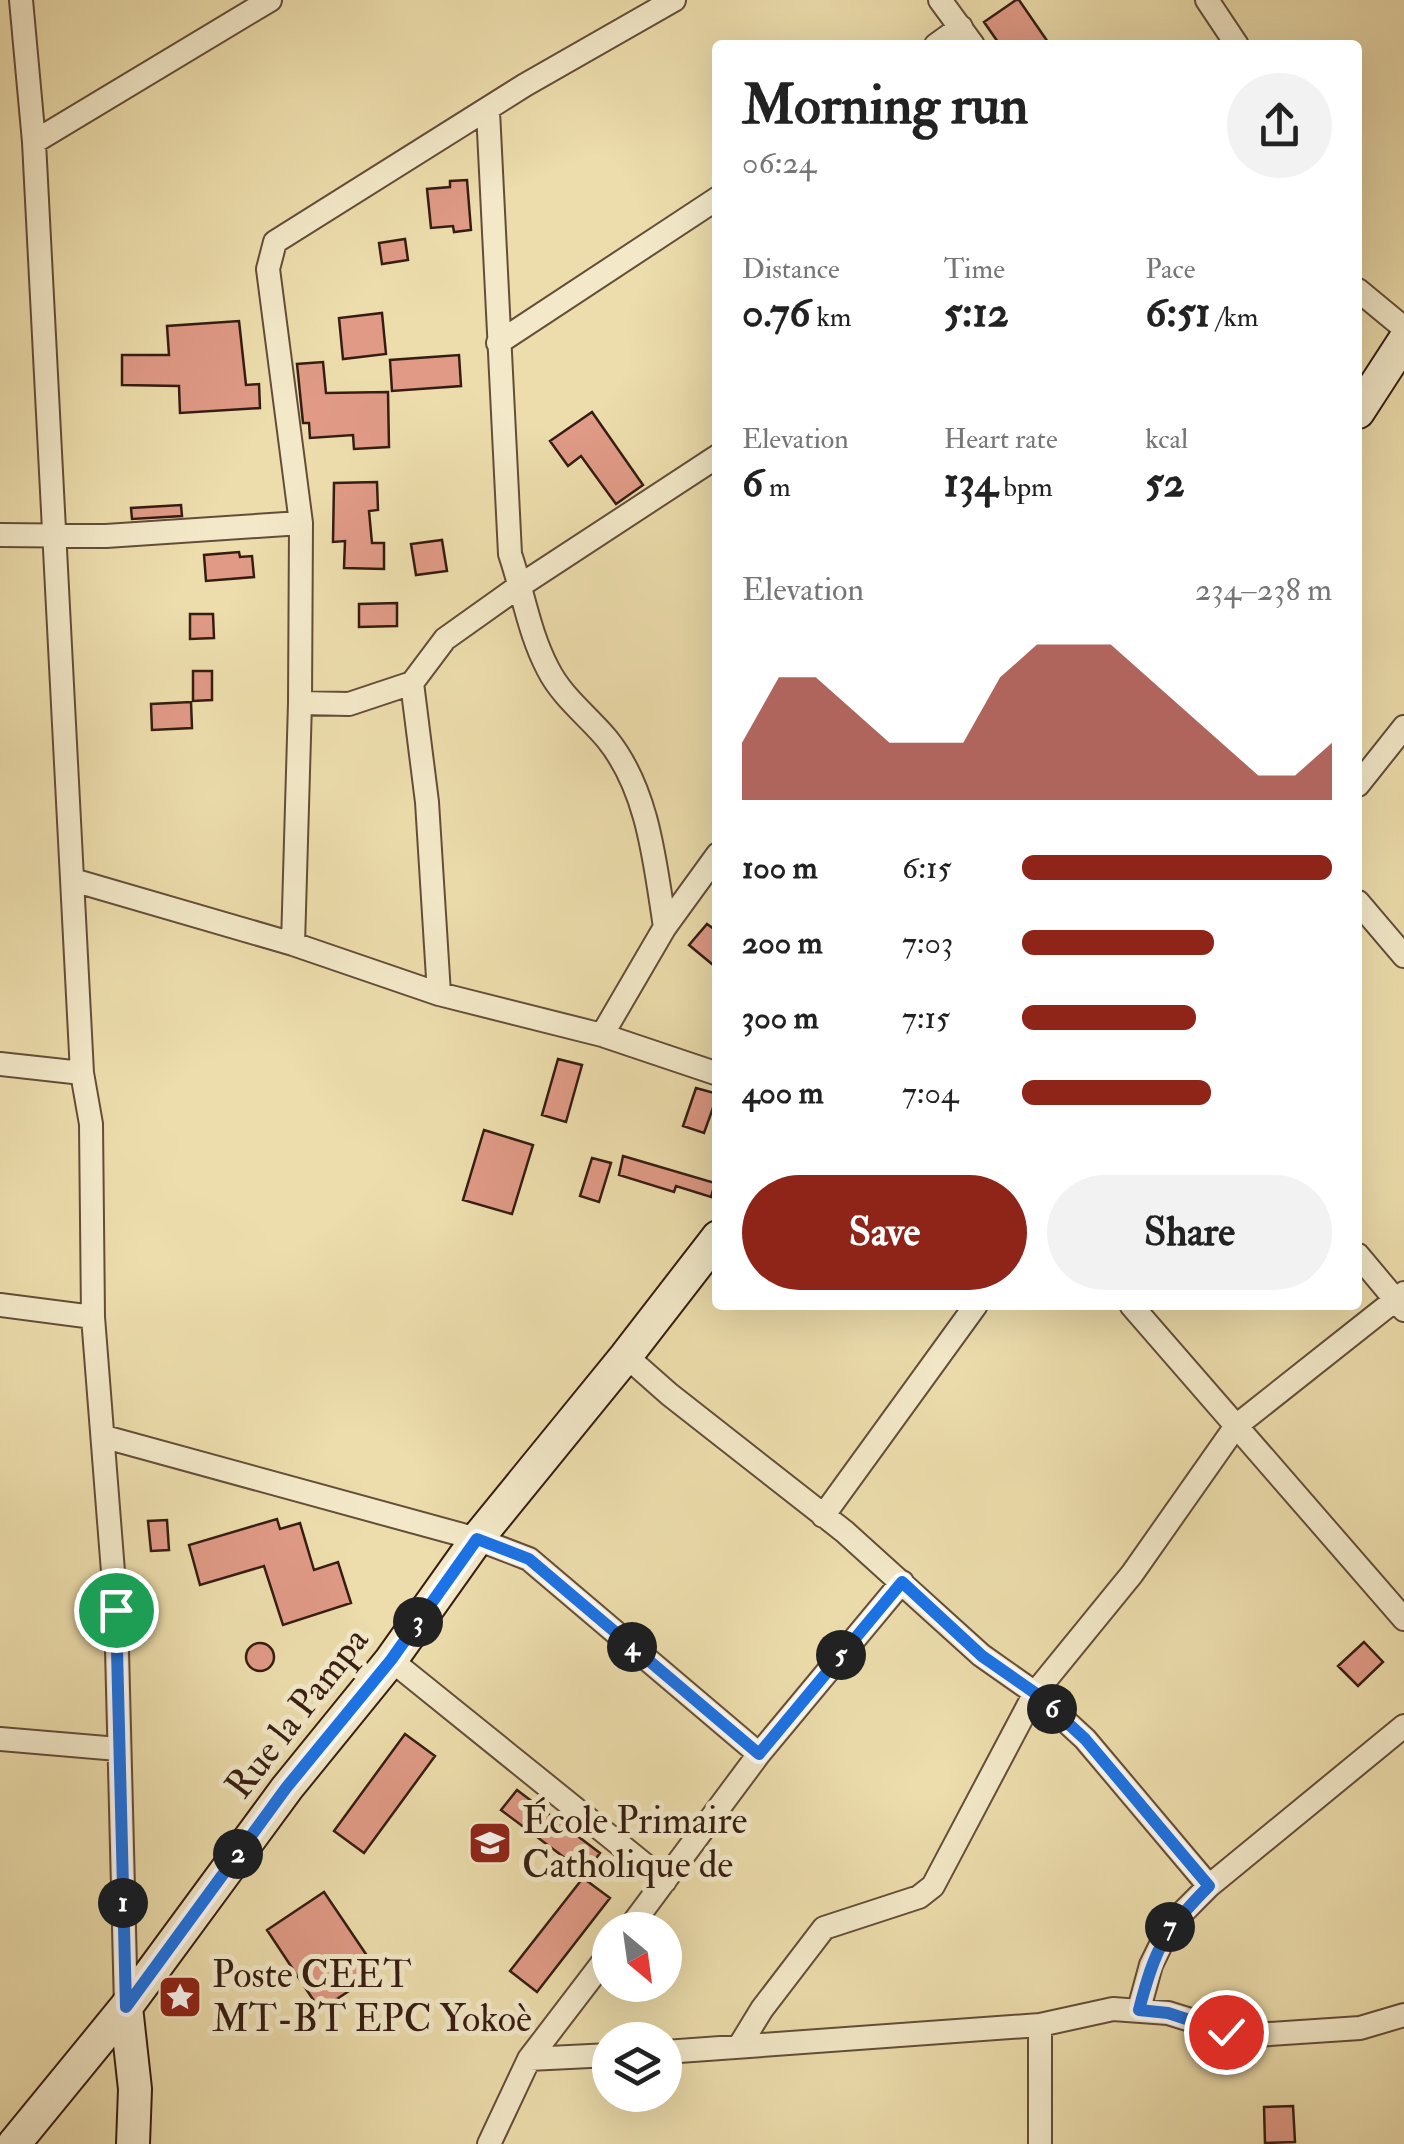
<!DOCTYPE html>
<meta charset="utf-8">
<style>
:root{--surface:#fff;--page:#f2f2f2;--text:#222;--muted:#767676;--accent:#8f2418}
body{margin:0;font-family:"IM FELL Double Pica",serif;background:var(--page);color:var(--text);height:100vh;display:flex;flex-direction:column;font-size:38px;white-space:nowrap}
*{box-sizing:border-box;margin:0}
p{font-size:32px;color:var(--muted)}
.icon{flex:none;width:55px;height:55px;fill:none;stroke:currentColor;stroke-width:2;stroke-linecap:round;stroke-linejoin:round}
.map{position:relative;flex:1;overflow:hidden}
.side{position:absolute;left:712px;top:40px;width:650px;height:1270px;display:flex;flex-direction:column;background:var(--surface);border-radius:10px;box-shadow:0 10px 40px #0002}
.side>*{flex:none}
.needle{width:65px;rotate:151deg}
.tools{position:absolute;left:592px;top:1912px;display:grid;gap:20px}
.tools a{display:grid;place-items:center;width:90px;height:90px;border-radius:50%;background:var(--surface);box-shadow:0 10px 40px #0002;font-size:50px}
.pin{position:absolute;display:grid;place-items:center;width:85px;height:85px;color:#fff;margin:-42px;border:5px solid #fff;border-radius:50%;box-shadow:0 2px 10px #0007}
.km{position:absolute;width:50px;height:50px;margin:-25px;border-radius:50%;background:#222;color:#fff;font-size:28px;line-height:50px;text-align:center}
.round{display:grid;place-items:center;flex:none;width:105px;height:105px;border-radius:52px;background:var(--page)}
.summary{display:flex;align-items:center;justify-content:space-between;height:170px;padding:0 30px}
h1{font-size:55px;font-weight:800;line-height:75px}
.stats{display:grid;grid-template-columns:repeat(3,1fr);gap:15px;height:170px;padding:10px 30px}
.stats div{display:grid;align-content:center}
.stats b{font-size:42px;font-weight:800}
.stats small{font-size:28px;font-weight:400}
.stats p{font-size:28px}
.chart{height:280px;padding:20px 30px}
.chart p{display:flex;justify-content:space-between}
.chart svg{width:100%;height:180px;margin-top:10px;fill:var(--accent);opacity:.7}
.cta{display:flex;gap:20px;margin-top:auto;padding:20px 30px}
.cta a{flex:1;height:115px;border-radius:60px;background:var(--accent);color:#fff;font-size:40px;font-weight:800;line-height:115px;text-align:center}
.cta a+a{background:var(--page);color:var(--text)}
ul{padding:0 30px;list-style:none;font-size:32px}
li{display:grid;grid-template-columns:160px 120px 1fr;align-items:center;height:75px}
li i{height:25px;border-radius:12px;background:var(--accent)}
.map>svg:first-child{display:block}
.building{fill:#e09a86;stroke:#361d13;stroke-width:2.5}
.lines{fill:none;stroke-linecap:round;stroke-linejoin:round}
.street-casing{stroke:#644d39;stroke-width:26}
.secondary-casing{stroke:#361d13;stroke-width:36}
.street{stroke:#f3e9c9;stroke-width:22}
.secondary{stroke:#f3e9c9;stroke-width:32}
.route-casing{stroke:#fff;stroke-width:20}
.route{stroke:#1a73e8;stroke-width:12}
.labels{text-anchor:middle;dominant-baseline:central;stroke-width:10;stroke-linejoin:round;paint-order:stroke}
.street-label{font-size:38px;fill:#361d13;stroke:#f3e9c9}
.poi-label{font-size:38px;fill:#361d13;stroke:#f3e9c9;text-anchor:start}
</style>
<div class="map">
<svg width="1404" height="2144" viewBox="0 0 1404 2144">
<rect width="100%" height="100%" fill="#edddac"/>
<filter id="stains"><feTurbulence type="fractalNoise" baseFrequency=".002" numOctaves="4"/><feColorMatrix values="0 0 0 0 .2 0 0 0 0 .09 0 0 0 0 .02 0 0 0 .5 -.17"/></filter>
<radialGradient id="worn" r=".72"><stop offset=".6" stop-color="#630" stop-opacity="0"/><stop offset="1" stop-color="#630" stop-opacity=".3"/></radialGradient>
<!-- building -->
<path class="building" d="M1016,0H1019L1050,45H1000L984,22Z
M467,180L471,230L454,232L453,226L431,228L427,189L450,187V181Z
M405,239L408,260L382,264L379,243Z
M382,313L386,354L343,359L339,318Z
M239,321L246,385L259,384L260,408L180,413L179,386L122,385V355H169L167,326Z
M459,355L461,386L392,391L390,360Z
M323,362L326,393L388,392L389,447L354,449L353,435L310,438L309,423H303L297,364Z
M592,412L643,485L616,504L581,456L568,466L550,441Z
M377,482L378,510L369,511L372,543H384V569L344,568L345,541L333,542L334,483Z
M181,505L182,516L132,519L131,508Z
M442,540L447,571L416,575L411,544Z
M239,552L240,557L252,556L254,577L206,581L204,555Z
M397,603V626L359,627V604Z
M190,614H213L214,638L190,639Z
M193,671H212V700L193,701Z
M191,702L192,728L152,730L151,704Z
M707,924L718,932V969L689,945Z
M558,1059L582,1065L566,1122L542,1115Z
M696,1088L718,1094L704,1133L683,1126Z
M484,1130L533,1145L512,1214L463,1200Z
M623,1156L715,1183L711,1197L676,1186L674,1192L619,1175Z
M592,1158L611,1163L599,1202L580,1196Z
M277,1519L280,1529L300,1523L314,1570L338,1562L351,1603L283,1625L264,1566L200,1585L189,1545Z
M167,1520L169,1550L151,1551L148,1521Z
M1364,1642L1383,1662L1358,1686L1338,1666Z
M246 1657a14 14 0 1 1 28 0a14 14 0 1 1-28 0Z
M405,1734L435,1756L364,1853L334,1831Z
M517,1790L600,1853L585,1873L501,1810Z
M583,1878L610,1898L537,1992L510,1971Z
M324,1892L378,1972L320,2010L267,1930Z
M1293,2106L1295,2142L1265,2143L1264,2107Z"/>
<g class="lines">
<defs>
<path id="street" d="M21,0L34,142L82,1073L91,1124L93,1317L116,1610L126,2007
M940,0L973,45
M1207,0L1237,45
M936,45L961,27
M488,111L510,554C523,592 529,633 548,669C562,697 588,716 607,739C649,791 655,864 665,927
M34,142L270,0
M1358,290L1404,328
M498,343L718,198
M301,523L300,703L349,704L412,683L445,639L521,585L718,456
M0,535L106,536L301,523L268,269L275,242L525,85L674,0
M412,683L427,802L439,994
M1358,785L1404,727
M73,880L293,944L439,994L602,1035L718,1074
M1358,902L1404,956
M293,944L300,703
M602,1035L665,927L718,854
M0,1064L82,1073
M1358,1255L1404,1310
M0,1305L93,1317
M1131,1305L1404,1619
M626,1356L669,1394L845,1532L981,1655L1035,1693L1085,1739L1209,1886
M105,1437L477,1539L529,1559L759,1754
M823,1516L976,1305
M391,1660L665,1881
M0,1739L118,1749
M628,1930L759,1754L902,1582
M1139,2009L1151,1965L1171,1924L1209,1886L1404,1726
M740,2045L762,2009L824,1928L919,1897L933,1886L1035,1693L1132,1574L1236,1426L1404,1293
M665,2052L1040,2025L1113,2009L1168,2013L1226,2031L1255,2035L1360,2028L1404,2015
M529,2059L610,2055
M489,2144L529,2059L610,1953
M1040,2144V2025"/>
<path id="secondary" d="M1358,412L1404,341
M126,2007L135,2089L133,2144
M14,2144L126,2007L287,1788L391,1660L477,1539L626,1356L718,1237"/>
</defs>
<!-- street casing -->
<use href="#street" class="street-casing"/>
<!-- secondary casing -->
<use href="#secondary" class="secondary-casing"/>
<!-- street -->
<use href="#street" class="street"/>
<!-- secondary -->
<use href="#secondary" class="secondary"/>
</g>
<g class="lines">
<defs>
<path id="route" d="M116,1610L126,2007L286,1788L391,1660L477,1539L529,1559L759,1754L902,1582L982,1656L1035,1693L1085,1739L1209,1886C1164,1931 1155,1948 1139,2010L1168,2013L1226,2032"/>
</defs>
<!-- route casing -->
<use href="#route" class="route-casing"/>
<!-- route -->
<use href="#route" class="route"/>
</g>
<!-- icons -->
<defs>
<symbol id="university-square" viewBox="-11 -11 22 22"><rect x="-9" y="-9" width="18" height="18" rx="4" fill="#8f2418" stroke="#f3e9c9"/><path d="M0-5L7-2L0 1L-7-2ZM-4 1L0 2.5L4 1V4Q0 6-4 4Z" fill="#fff"/></symbol>
<symbol id="sight-square" viewBox="-11 -11 22 22"><rect x="-9" y="-9" width="18" height="18" rx="4" fill="#8f2418" stroke="#f3e9c9"/><path d="M0-6L1.8-2.2L6-1.7L2.9 1.2L3.7 5.4L0 3.3L-3.7 5.4L-2.9 1.2L-6-1.7L-1.8-2.2Z" fill="#fff"/></symbol>
</defs>
<g fill-rule="evenodd">
<use href="#university-square" x="465" y="1818" width="50" height="50"/>
<use href="#sight-square" x="155" y="1972" width="50" height="50"/>
</g>
<g class="labels">
<!-- street labels -->
<g class="street-label">
<text transform="translate(297 1713) rotate(-52)">Rue la Pampa</text>
</g>
<!-- poi labels -->
<g class="poi-label">
<text x="522" y="1821">École Primaire<tspan x="522" dy="44">Catholique de</tspan></text>
<text x="212" y="1975">Poste CEET<tspan x="212" dy="44">MT-BT EPC Yokoè</tspan></text>
</g>
</g>
<rect width="100%" height="100%" filter="url(#stains)"/>
<rect width="100%" height="100%" fill="url(#worn)"/>
</svg>
<div class="tools">
<a><svg class="needle" viewBox="-14 -14 28 28"><path d="M0-13l5 13h-10z" fill="#e53935"/><path d="M0 13l5-13h-10z" fill="#767676"/></svg></a>
<a><svg class="icon" aria-label="layers" viewBox="0 0 24 24"><path d="M12 4l9 5-9 5-9-5zM3 14l9 5 9-5"/></svg></a>
</div>
<div class="pin" style="left:116px;top:1610px;background:#1e9e55"><svg class="icon" aria-label="arrive" viewBox="0 0 24 24"><path d="M6 21V4h12l-3 4 3 4H6"/></svg></div>
<div class="pin" style="left:1226px;top:2032px;background:#d93025"><svg class="icon" aria-label="check" viewBox="0 0 24 24"><path d="M5 12l5 5 9-10"/></svg></div>
<b class="km" style="left:123px;top:1903px">1</b>
<b class="km" style="left:238px;top:1854px">2</b>
<b class="km" style="left:418px;top:1622px">3</b>
<b class="km" style="left:632px;top:1647px">4</b>
<b class="km" style="left:841px;top:1655px">5</b>
<b class="km" style="left:1052px;top:1709px">6</b>
<b class="km" style="left:1170px;top:1927px">7</b>
<section class="side">
<div class="summary"><div><h1>Morning run</h1><p>06:24</p></div><a class="round"><svg class="icon" aria-label="share" viewBox="0 0 24 24"><path d="M12 15V3M7 8l5-5 5 5M5 13v7h14v-7"/></svg></a></div>
<div class="stats">
<div><p>Distance</p><b>0.76<small> km</small></b></div>
<div><p>Time</p><b>5:12</b></div>
<div><p>Pace</p><b>6:51<small> /km</small></b></div>
</div>
<div class="stats">
<div><p>Elevation</p><b>6<small> m</small></b></div>
<div><p>Heart rate</p><b>134<small> bpm</small></b></div>
<div><p>kcal</p><b>52</b></div>
</div>
<div class="chart"><p><span>Elevation</span>234–238 m</p>
<svg viewBox="0 0 160 44" preserveAspectRatio="none"><path d="M0 44V30L10 14L20 14L30 22L40 30L50 30L60 30L70 14L80 6L90 6L100 6L110 14L120 22L130 30L140 38L150 38L160 30V44z"/></svg>
</div>
<ul>
<li><b>100 m</b>6:15<i style="width:100%"></i></li>
<li><b>200 m</b>7:03<i style="width:62%"></i></li>
<li><b>300 m</b>7:15<i style="width:56%"></i></li>
<li><b>400 m</b>7:04<i style="width:61%"></i></li>
</ul>
<div class="cta"><a>Save</a><a>Share</a></div>
</section>
</div>
